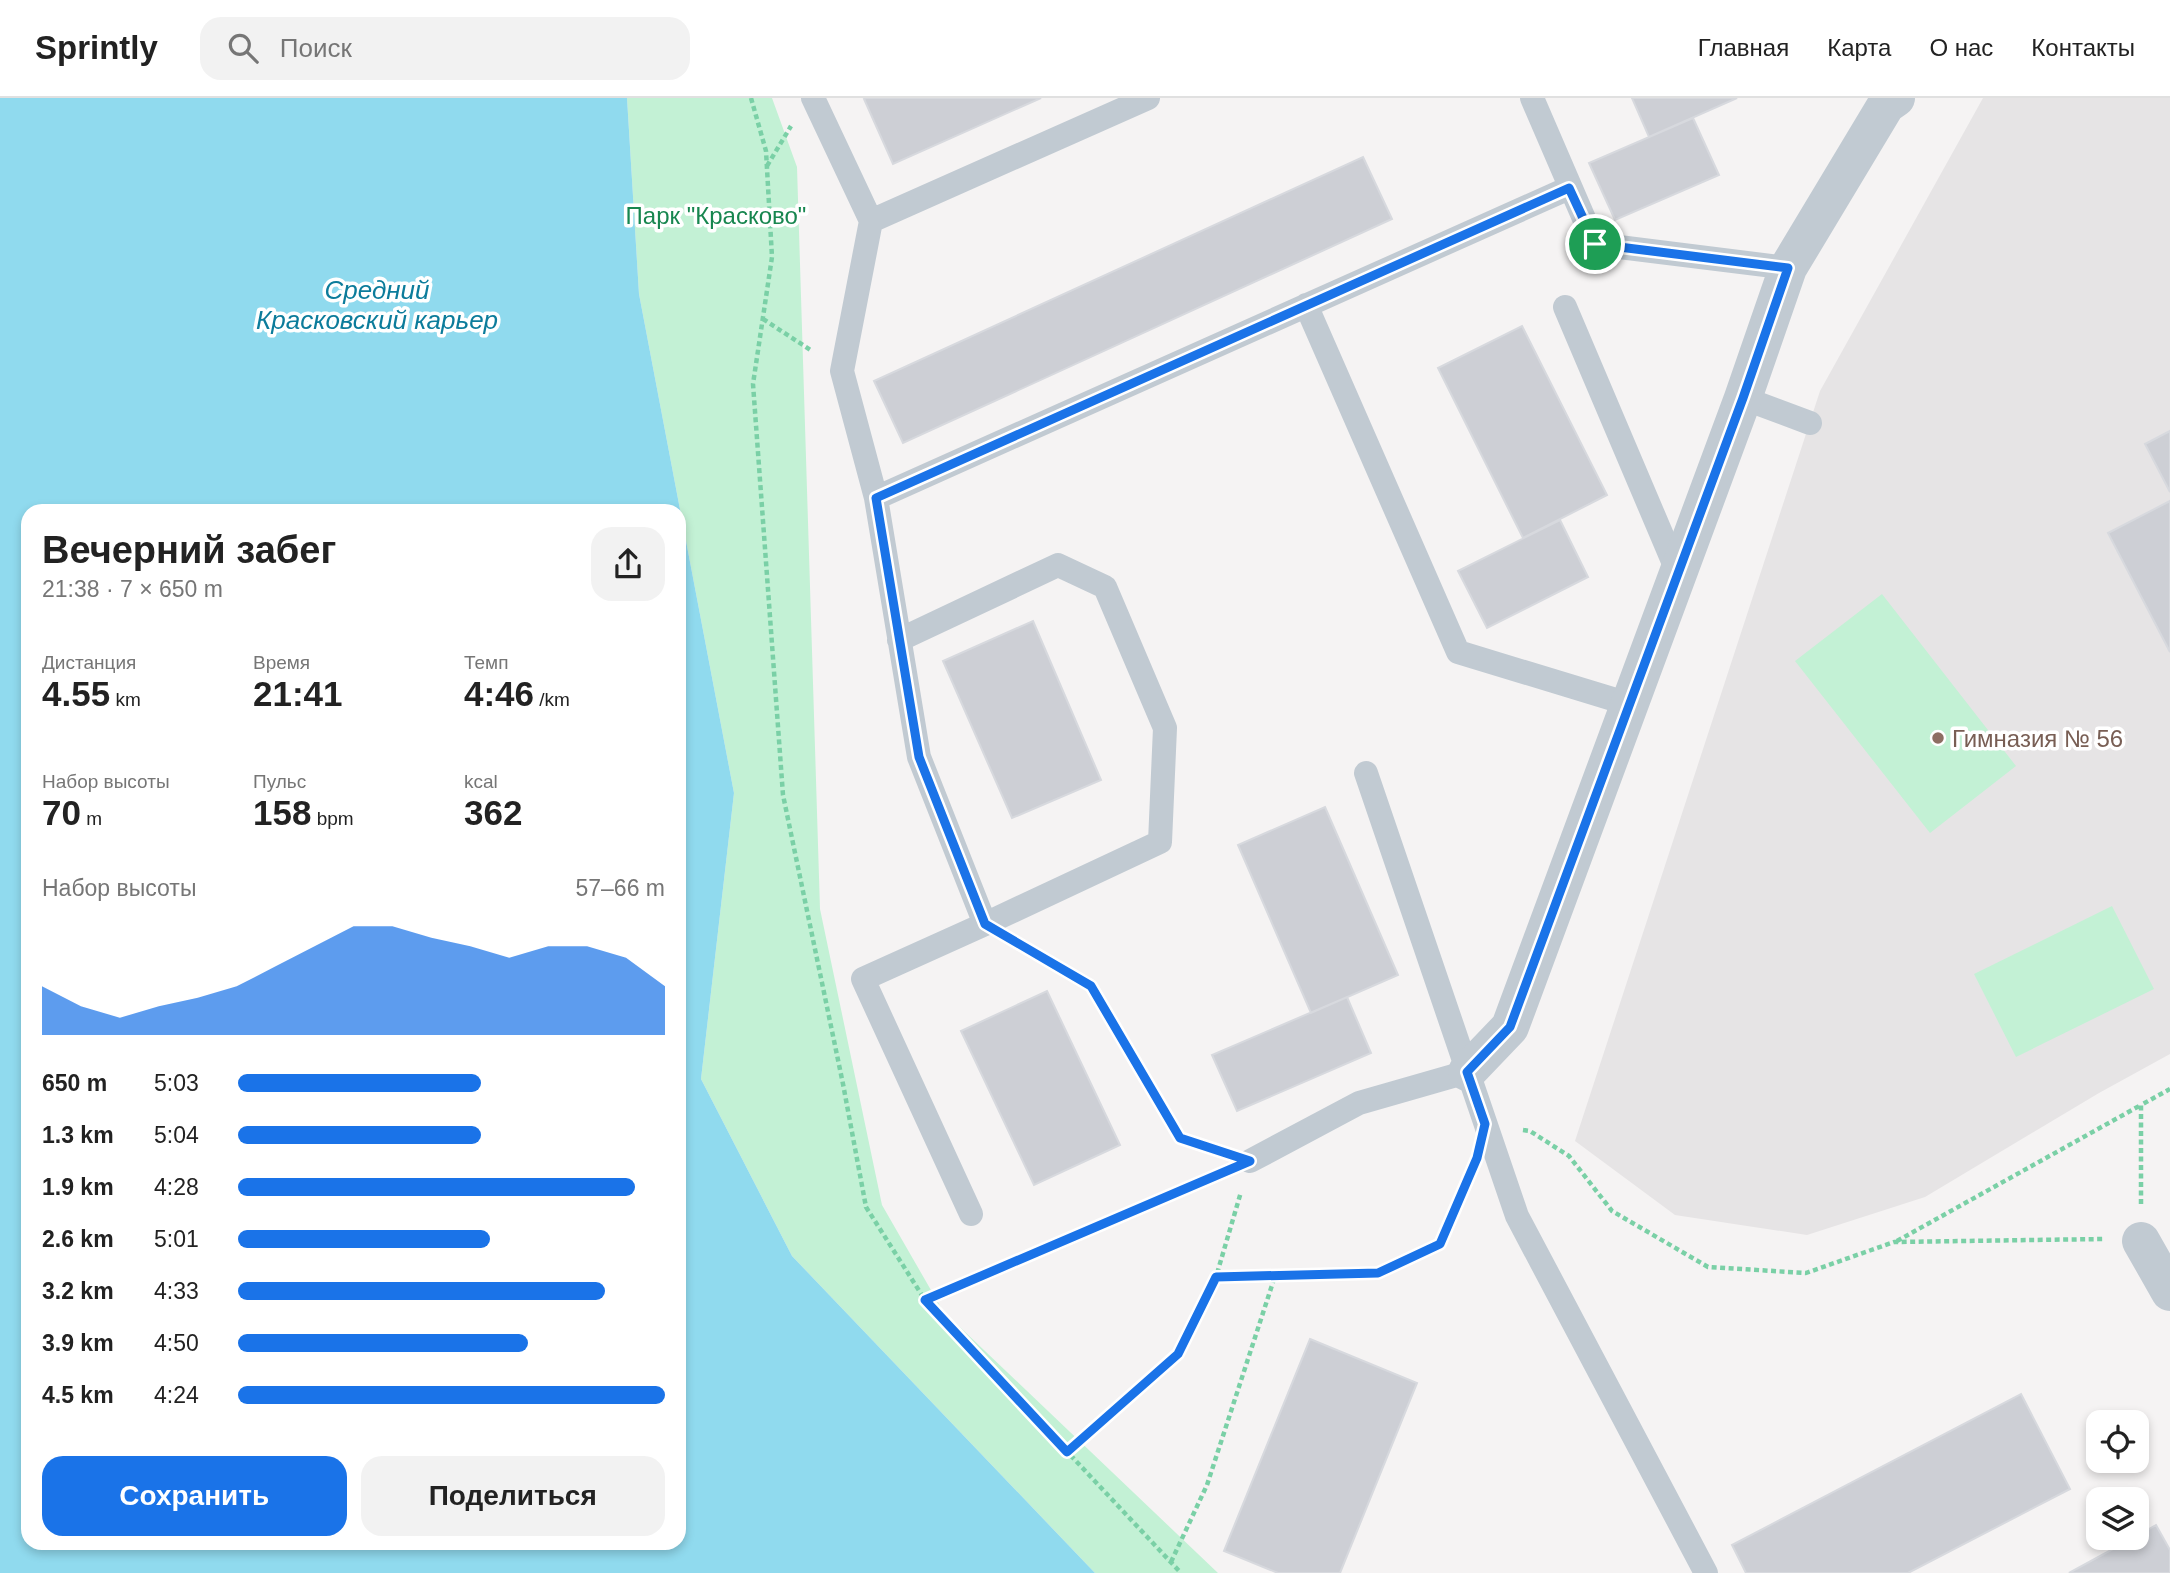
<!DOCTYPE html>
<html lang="ru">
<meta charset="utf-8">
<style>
:root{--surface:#fff;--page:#f2f2f2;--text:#222;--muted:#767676;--line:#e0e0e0;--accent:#1a73e8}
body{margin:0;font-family:Arial,sans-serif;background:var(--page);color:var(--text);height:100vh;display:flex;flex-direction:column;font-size:26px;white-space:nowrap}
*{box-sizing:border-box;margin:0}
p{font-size:23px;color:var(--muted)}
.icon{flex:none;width:38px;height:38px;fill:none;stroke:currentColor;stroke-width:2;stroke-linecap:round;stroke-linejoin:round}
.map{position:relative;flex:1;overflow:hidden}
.sheet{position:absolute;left:21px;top:406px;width:665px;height:1046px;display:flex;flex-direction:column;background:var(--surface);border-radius:21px;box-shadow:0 4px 10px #0003}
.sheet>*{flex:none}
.tools{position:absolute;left:2086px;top:1312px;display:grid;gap:14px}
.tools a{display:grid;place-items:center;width:63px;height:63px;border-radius:14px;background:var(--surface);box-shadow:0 4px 10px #0003;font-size:35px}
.pin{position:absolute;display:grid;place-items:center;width:60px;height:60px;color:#fff;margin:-30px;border:4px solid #fff;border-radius:50%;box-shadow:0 2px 7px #0007}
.round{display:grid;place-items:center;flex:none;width:74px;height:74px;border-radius:21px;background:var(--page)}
.overview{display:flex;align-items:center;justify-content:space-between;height:119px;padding:0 21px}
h1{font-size:38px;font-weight:800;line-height:52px}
.stats{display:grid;grid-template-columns:repeat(3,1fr);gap:10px;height:119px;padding:7px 21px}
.stats div{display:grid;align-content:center}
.stats b{font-size:35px;font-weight:800}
.stats small{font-size:19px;font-weight:400}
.stats p{font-size:19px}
.chart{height:196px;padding:14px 21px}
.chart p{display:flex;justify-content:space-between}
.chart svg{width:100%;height:126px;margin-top:7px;fill:var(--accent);opacity:.7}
.primary-button{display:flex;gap:14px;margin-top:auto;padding:14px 21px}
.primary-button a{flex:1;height:80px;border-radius:21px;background:var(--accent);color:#fff;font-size:28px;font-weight:800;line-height:80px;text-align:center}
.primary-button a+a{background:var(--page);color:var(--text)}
ul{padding:0 21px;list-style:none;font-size:23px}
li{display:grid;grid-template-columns:112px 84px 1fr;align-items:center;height:52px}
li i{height:18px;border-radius:9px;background:var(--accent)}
header{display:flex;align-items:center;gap:42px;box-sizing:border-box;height:98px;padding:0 35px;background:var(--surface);border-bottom:2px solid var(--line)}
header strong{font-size:33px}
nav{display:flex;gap:38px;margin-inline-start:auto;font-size:24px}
.search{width:490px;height:63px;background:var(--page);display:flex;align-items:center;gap:18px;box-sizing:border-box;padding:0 24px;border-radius:21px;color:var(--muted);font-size:26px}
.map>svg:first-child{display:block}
.education{fill:#e6e4e5}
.green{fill:#c3f1d5}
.water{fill:#90daee;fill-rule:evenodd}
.building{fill:#cdcfd5;stroke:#d7d9de;stroke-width:2}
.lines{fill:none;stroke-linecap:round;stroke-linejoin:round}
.path{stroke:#7ad0a6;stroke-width:4.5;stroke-dasharray:5 3.5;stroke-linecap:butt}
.lane{stroke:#c1cad2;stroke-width:24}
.street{stroke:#c1cad2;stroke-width:38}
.route-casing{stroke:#fff;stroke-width:14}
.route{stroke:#1a73e8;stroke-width:9}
.education-dot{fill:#8d6e63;stroke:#fff;stroke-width:2.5}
.labels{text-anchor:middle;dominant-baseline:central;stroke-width:7;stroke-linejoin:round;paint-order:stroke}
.park-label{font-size:24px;fill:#17864f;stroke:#fff}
.education-label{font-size:24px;fill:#785e54;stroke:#fff;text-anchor:start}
.water-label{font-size:26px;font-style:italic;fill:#0c7c9b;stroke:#fff}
</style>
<header>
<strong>Sprintly</strong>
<div class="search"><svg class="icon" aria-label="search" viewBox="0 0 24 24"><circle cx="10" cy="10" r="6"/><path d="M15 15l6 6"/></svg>Поиск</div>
<nav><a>Главная</a><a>Карта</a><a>О нас</a><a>Контакты</a></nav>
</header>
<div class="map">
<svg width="2170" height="1475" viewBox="0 0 2170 1475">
<rect width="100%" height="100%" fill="#f5f3f3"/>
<!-- education -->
<path class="education" d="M1983,0H2170V956L2099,995L1925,1099L1807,1137L1675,1117L1575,1043L1820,293Z"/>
<!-- green -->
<path class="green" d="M627,0H772L797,69L820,811L882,1107L943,1213L1218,1475H1095L792,1158L701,981L734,695L639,196Z
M1882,496L2016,668L1930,735L1795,563Z
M2112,808L2154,891L2016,959L1974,876Z"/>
<!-- water -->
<path class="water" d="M0,0H627L639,196L734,695L701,981L792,1158L1095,1475H0ZM28,413H679V1446H28Z"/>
<!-- building -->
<path class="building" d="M866,0H1041L893,66L864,1Z
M1632,0H1737L1649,39Z
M1693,20L1719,77L1615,122L1589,65Z
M1363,59L1392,121L903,345L874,283Z
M1522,228L1607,397L1523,440L1438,270Z
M2170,333V394L2145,346Z
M2170,403V554L2108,435Z
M1560,422L1588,479L1487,530L1458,473Z
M1033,523L1101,682L1012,720L943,563Z
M1325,709L1398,877L1311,915L1238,747Z
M1047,893L1120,1047L1034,1087L961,933Z
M1347,899L1371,955L1237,1013L1212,957Z
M1310,1241L1417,1285L1340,1475H1278L1224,1453Z
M2021,1296L2070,1391L1908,1475H1746L1732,1447Z
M2156,1427L2170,1452V1475H2069L2133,1440H2137V1438Z"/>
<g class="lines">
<!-- path -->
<path class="path" d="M751,0L766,53L772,159L753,286L783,697L843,986L866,1109L925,1202L1181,1475
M767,68L791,28
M763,221L812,253
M1020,847L1091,888L1180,1040L1219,1053
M1523,1032L1530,1033L1569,1058L1612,1113L1708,1169L1806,1175L1894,1144L2103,1141
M2141,1106V1007L2170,991
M1897,1143L2141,1007
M1216,1179L1378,1175L1440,1146L1468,1080
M925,1202L1220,1076
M1067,1354L1178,1256L1216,1179L1241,1094
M1171,1464L1207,1387L1275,1178"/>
<!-- lane -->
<path class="lane" d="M813,0L871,123L1148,0
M1532,0L1595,146L1788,170
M871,123L842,273L876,400L1569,90
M1306,207L1458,554L1629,606
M1565,209L1678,475
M1743,300L1810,325
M876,400L919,659L985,826L863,881L971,1116
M899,542L1058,467L1105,489L1165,630L1160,744L985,826
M1366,675L1517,1118L1706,1475
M1250,1063L1359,1005L1467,974"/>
<!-- street -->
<path class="street" d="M1467,974L1510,929L1743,300L1788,170L1886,7L1896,0
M2141,1143L2170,1194"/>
</g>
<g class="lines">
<defs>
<path id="route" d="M1569,90L1595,146L1788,170L1743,300L1510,929L1467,974L1485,1026L1477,1060L1440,1146L1378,1175L1216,1179L1178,1256L1067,1354L925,1202L1250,1063L1180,1040L1091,888L985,826L919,659L876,400Z"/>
</defs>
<!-- route casing -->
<use href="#route" class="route-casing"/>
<!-- route -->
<use href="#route" class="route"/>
</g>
<!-- markers -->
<circle class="education-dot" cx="1938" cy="640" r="7"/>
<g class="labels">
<!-- park labels -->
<g class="park-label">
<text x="716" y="117">Парк "Красково"</text>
</g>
<!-- education labels -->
<g class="education-label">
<text x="1952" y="640">Гимназия № 56</text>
</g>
<!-- water labels -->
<g class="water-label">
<text x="377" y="192">Средний<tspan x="377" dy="30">Красковский карьер</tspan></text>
</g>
</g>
</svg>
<div class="tools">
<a><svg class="icon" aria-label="locate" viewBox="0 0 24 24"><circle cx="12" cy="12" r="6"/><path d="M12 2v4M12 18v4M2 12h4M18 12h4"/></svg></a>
<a><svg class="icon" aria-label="layers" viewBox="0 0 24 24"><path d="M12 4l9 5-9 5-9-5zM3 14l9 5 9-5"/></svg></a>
</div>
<div class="pin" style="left:1595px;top:146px;background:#1e9e55"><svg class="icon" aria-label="arrive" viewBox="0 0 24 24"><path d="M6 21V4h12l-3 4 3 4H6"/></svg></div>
<section class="sheet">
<div class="overview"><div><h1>Вечерний забег</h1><p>21:38 · 7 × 650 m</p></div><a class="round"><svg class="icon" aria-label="share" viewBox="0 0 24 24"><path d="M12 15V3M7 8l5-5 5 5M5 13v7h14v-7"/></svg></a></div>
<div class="stats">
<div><p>Дистанция</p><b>4.55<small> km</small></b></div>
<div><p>Время</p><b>21:41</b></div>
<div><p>Темп</p><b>4:46<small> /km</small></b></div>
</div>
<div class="stats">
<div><p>Набор высоты</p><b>70<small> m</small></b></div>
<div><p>Пульс</p><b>158<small> bpm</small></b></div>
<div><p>kcal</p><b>362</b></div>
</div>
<div class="chart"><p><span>Набор высоты</span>57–66 m</p>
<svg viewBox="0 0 160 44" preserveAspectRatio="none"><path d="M0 44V27L10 34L20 38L30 34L40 31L50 27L60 20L70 13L80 6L90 6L100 10L110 13L120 17L130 13L140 13L150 17L160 27V44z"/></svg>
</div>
<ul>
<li><b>650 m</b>5:03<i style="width:57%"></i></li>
<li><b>1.3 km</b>5:04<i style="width:57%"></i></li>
<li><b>1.9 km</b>4:28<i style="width:93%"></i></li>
<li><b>2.6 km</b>5:01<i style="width:59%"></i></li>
<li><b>3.2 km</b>4:33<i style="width:86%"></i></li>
<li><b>3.9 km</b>4:50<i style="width:68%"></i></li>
<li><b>4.5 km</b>4:24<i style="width:100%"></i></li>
</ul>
<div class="primary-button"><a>Сохранить</a><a>Поделиться</a></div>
</section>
</div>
